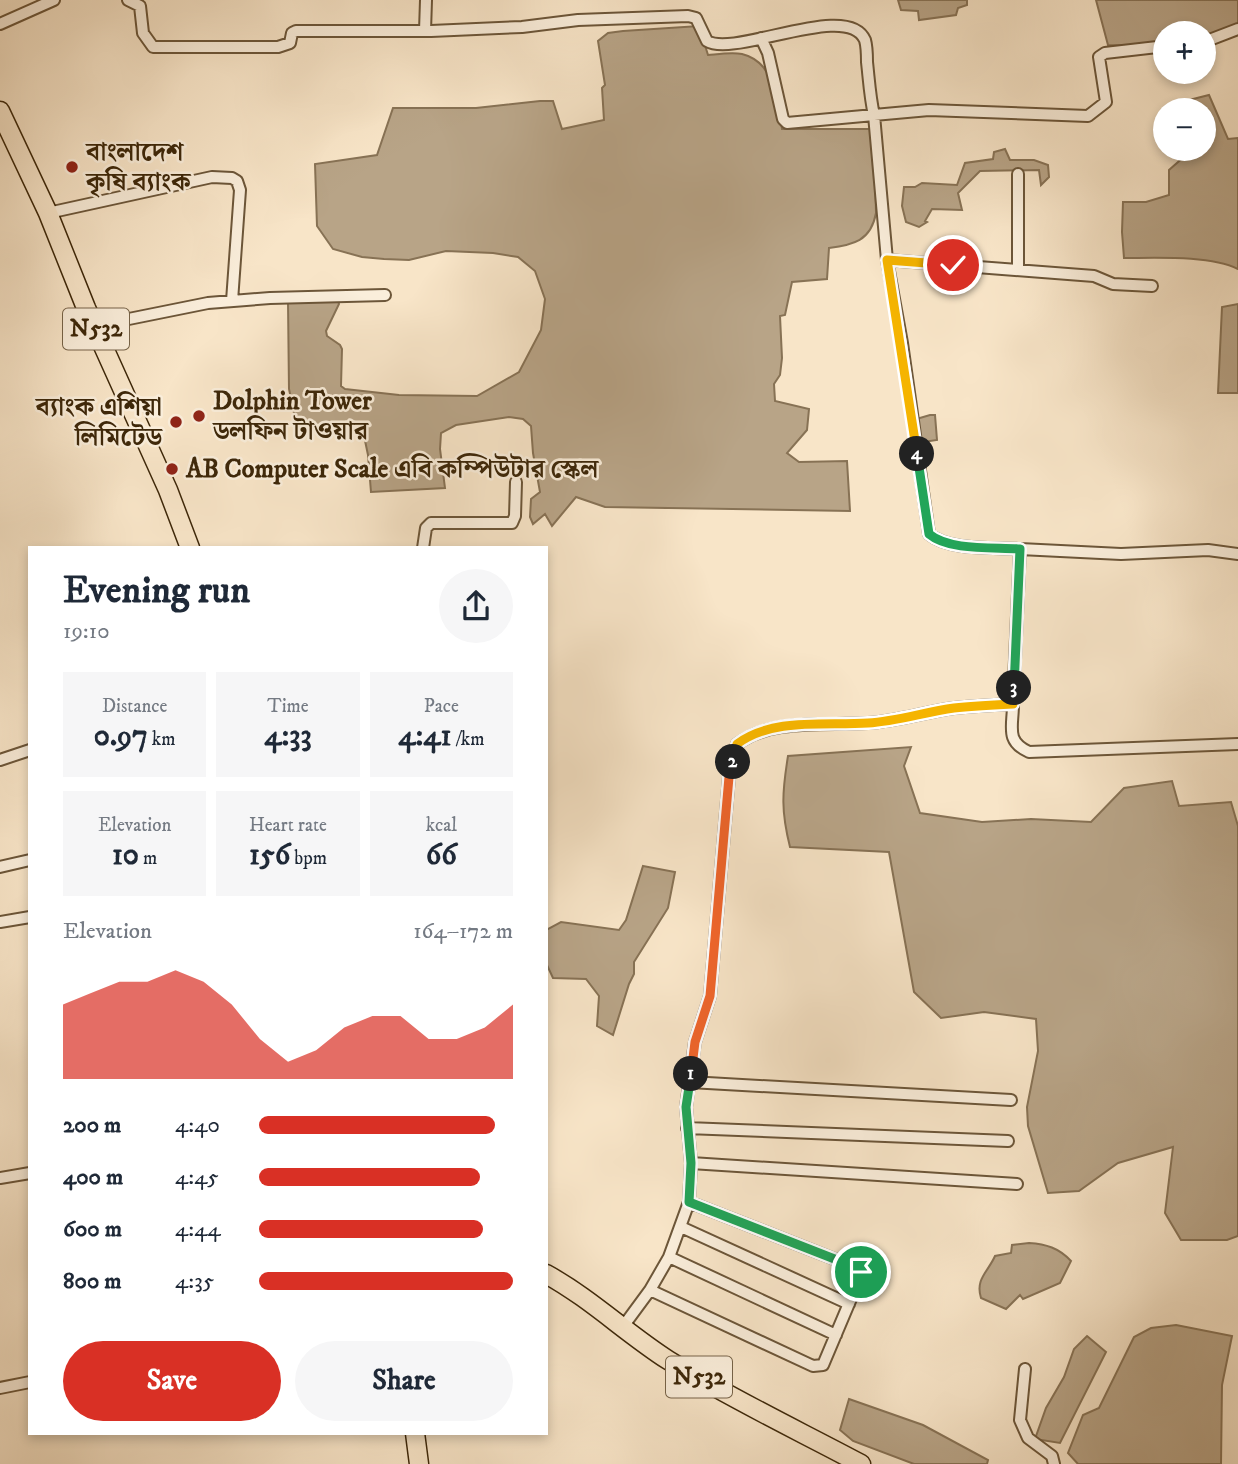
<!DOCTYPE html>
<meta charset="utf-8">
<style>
:root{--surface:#fff;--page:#f6f6f7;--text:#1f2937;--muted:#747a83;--accent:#d93025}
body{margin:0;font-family:"IM FELL DW Pica","Noto Serif Bengali",serif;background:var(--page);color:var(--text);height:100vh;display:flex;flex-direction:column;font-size:26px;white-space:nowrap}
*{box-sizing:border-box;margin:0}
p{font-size:23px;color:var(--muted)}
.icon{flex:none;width:38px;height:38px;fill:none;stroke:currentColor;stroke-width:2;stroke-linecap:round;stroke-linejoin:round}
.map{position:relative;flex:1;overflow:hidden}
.panel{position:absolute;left:28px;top:546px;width:520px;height:889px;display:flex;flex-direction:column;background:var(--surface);border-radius:0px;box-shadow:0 4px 10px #0003}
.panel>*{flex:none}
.buttons{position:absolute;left:1153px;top:21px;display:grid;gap:14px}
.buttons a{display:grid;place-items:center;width:63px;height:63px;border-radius:50%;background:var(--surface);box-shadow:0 4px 10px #0003;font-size:35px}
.pin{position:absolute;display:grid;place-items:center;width:60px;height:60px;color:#fff;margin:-30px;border:4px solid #fff;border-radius:50%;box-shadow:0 2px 7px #0007}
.km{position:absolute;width:35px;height:35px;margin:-18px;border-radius:50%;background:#222;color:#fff;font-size:19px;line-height:35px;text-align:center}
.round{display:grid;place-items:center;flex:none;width:74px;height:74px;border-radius:37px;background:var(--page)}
.summary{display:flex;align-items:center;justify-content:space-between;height:119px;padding:0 35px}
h1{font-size:38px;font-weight:700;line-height:52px}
.stats{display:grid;grid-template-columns:repeat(3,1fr);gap:10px;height:119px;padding:7px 35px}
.stats div{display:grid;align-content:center;border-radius:0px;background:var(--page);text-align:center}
.stats b{font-size:30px;font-weight:700}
.stats small{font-size:19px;font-weight:400}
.stats p{font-size:19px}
.chart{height:196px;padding:14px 35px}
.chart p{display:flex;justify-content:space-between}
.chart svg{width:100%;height:126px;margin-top:7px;fill:var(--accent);opacity:.7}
.cta{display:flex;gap:14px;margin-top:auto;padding:14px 35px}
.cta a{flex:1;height:80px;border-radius:42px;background:var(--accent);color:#fff;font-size:28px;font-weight:700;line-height:80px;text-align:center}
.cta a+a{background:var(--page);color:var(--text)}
ul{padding:0 35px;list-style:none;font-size:23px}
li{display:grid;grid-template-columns:112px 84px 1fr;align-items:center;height:52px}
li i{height:18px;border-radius:9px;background:var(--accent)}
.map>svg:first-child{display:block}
.water{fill:#b8a487;stroke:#877255;stroke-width:2}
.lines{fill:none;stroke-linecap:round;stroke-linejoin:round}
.minor-casing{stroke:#6c5639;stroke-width:14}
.primary-casing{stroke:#3d2709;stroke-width:21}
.trunk-casing{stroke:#3d2709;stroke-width:21}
.minor{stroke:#faeedb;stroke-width:10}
.primary{stroke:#f8e5c8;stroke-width:18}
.trunk{stroke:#f8e5c8;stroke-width:18}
.split-1-casing{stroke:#fff;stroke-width:14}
.split-2-casing{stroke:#fff;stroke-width:14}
.split-3-casing{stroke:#fff;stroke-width:14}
.split-4-casing{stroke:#fff;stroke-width:14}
.split-5-casing{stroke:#fff;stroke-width:14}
.split-1{stroke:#22a559;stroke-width:9}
.split-2{stroke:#f0652b;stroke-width:9}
.split-3{stroke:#f5b400;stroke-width:9}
.split-4{stroke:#22a559;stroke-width:9}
.split-5{stroke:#f5b400;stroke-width:9}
.poi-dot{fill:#8f2418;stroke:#faeedb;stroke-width:2.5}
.labels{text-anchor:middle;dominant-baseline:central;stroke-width:5;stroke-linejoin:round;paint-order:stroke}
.shield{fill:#faeedb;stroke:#766348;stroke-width:2}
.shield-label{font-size:24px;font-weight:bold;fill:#3d2709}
.poi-label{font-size:26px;font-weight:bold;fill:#3d2709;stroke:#faeedb;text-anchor:start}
</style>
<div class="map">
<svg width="1238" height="1464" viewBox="0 0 1238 1464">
<rect width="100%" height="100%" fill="#f8e5c8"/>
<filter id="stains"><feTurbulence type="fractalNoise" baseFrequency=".00286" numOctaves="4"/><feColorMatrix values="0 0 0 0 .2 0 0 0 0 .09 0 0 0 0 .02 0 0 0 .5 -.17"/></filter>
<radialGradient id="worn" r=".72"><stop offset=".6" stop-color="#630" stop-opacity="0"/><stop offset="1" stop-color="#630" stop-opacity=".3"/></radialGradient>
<!-- water -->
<path class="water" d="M898,0H967V5L958,8L956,15L919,20L918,11L901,10Z
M1096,0H1238V25L1204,36V33H1166L1165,43L1139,46L1108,45Z
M699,26L708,55C719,54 732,52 742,54C775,62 778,101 782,129H874L876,213C871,241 853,245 829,248L827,279L792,282L785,315L780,316L782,358L780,375L774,384L775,401L809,409L807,430L787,453L799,462L847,461L850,511L605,507L576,497L552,526L545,514L533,524L530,517L531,499L540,492L533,453L531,426L523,419L509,417L456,425L441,433L440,449L445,488L371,492L368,455L363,431L349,426L304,430L295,418L289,389L288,302L337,299L339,304L326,331L327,336L340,345L342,349L341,386L345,389L399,395L477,396L519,372L541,330L545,299L535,271L518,257L493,253L446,251L409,260L384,259L362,257L333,249L317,226L315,164L377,155L393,108H476L540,101H553L562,129L604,120L602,88L605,85L598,41L608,33L623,31Z
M1209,95L1228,139L1238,138V269C1210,255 1155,258 1124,258L1122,232L1123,202H1146L1169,195V170L1186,155L1185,149H1204V110H1181V102Z
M1005,149L1010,160H1034L1048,165L1049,177L1041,185L1039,170L980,171L958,193L962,210L932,209L925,221L927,222L919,227L906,222L902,206L904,187H915L922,183L957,185L965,163L993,159L994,152Z
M1238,304V393H1218L1222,307Z
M930,415H935L937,440L916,443L913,420Z
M911,747L904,766L920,813L982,822L1031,819L1091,822L1124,788L1172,781L1179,806L1231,802L1238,826V1236L1227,1240H1181L1165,1213L1173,1147L1118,1163L1079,1191L1048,1193L1028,1126L1027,1107L1038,1051L1036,1019L984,1012L941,1018L914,992L889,852L790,847C781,811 782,793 788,756Z
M643,866L675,872L668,908L634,962V974L629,984L613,1035L597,1026L599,996L586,979L553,978L546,963V930L561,922L619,930L626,920Z
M1029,1243C1046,1244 1059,1248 1071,1261L1060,1283L1023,1299L1020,1295L1006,1309L981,1298C975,1279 988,1272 995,1256L1011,1253L1012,1245Z
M1176,1325L1232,1336L1222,1385L1221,1464H1078L1068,1453L1083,1415L1099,1408L1134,1337L1151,1328Z
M1087,1336L1106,1352L1060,1443L1035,1439L1046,1408L1064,1377L1074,1349Z
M849,1399L923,1425L988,1460L987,1464H914L853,1441L840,1430Z"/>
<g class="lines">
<defs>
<path id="minor" d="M128,0L140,6L143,33L153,47H278L290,43L292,33L296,31H431L522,27L578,20L688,16L696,18L707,41C735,58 848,0 865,40C867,47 867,55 867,62C869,80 870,98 874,115L929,110L1088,116L1106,102L1099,57L1105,53L1166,46
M0,24L54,0
M425,31L426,0
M761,38L768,53L783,119L787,123L874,115L887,260L902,343L929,534C949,551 994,547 1020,549
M1204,42L1238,29
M1018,174V269
M48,213L212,177L232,178L237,181L240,190L232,301
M887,260L1094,276L1113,284L1152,286
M94,326L208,303L270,298L385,295
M423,548L426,528L431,523H512L515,516L516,482
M1013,704C1013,727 1005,741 1029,752L1238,744
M0,760L30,750
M0,867L30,860
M0,922L30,917
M690,1082L1011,1100
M687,1128L1008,1141
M691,1163L1017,1184
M0,1178L30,1173
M681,1227L849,1304
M669,1257L836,1335
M650,1290L813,1366L823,1365L861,1275L860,1269L689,1202
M622,1328L650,1290L669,1257L689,1202L691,1163L686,1107L695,1042L710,996L729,777L737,744C772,718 827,726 868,723C897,721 925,712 954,708C973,706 993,705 1013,704L1020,549L1121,554L1208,550L1238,554
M1025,1369L1020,1420L1028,1438L1052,1456L1054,1464
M0,1388L30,1382"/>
<path id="primary" d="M415,1433L419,1464"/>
<path id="trunk" d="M0,111L48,213L86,308L168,490L190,548
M546,1274C590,1298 626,1333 668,1360C730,1398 797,1430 861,1464"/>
</defs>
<!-- minor casing -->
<use href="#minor" class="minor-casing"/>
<!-- primary casing -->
<use href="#primary" class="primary-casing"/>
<!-- trunk casing -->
<use href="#trunk" class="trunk-casing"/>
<!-- minor -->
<use href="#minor" class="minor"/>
<!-- primary -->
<use href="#primary" class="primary"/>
<!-- trunk -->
<use href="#trunk" class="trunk"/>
</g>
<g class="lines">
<defs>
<path id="split-1" d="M691,1074L686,1107L691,1163L689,1202L860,1269L861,1272"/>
<path id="split-2" d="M691,1074L695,1042L710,996L729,777L733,762"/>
<path id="split-3" d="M733,762L737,744C773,717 826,726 868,723C897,721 925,712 954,708C973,706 993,705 1013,704L1014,688"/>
<path id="split-4" d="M917,454L929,534C949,551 994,547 1020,549L1014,688"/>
<path id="split-5" d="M917,454L887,260L953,265"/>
</defs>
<!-- split-1 casing -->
<use href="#split-1" class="split-1-casing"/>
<!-- split-2 casing -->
<use href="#split-2" class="split-2-casing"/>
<!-- split-3 casing -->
<use href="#split-3" class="split-3-casing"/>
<!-- split-4 casing -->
<use href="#split-4" class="split-4-casing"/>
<!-- split-5 casing -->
<use href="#split-5" class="split-5-casing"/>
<!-- split-1 -->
<use href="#split-1" class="split-1"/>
<!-- split-2 -->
<use href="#split-2" class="split-2"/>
<!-- split-3 -->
<use href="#split-3" class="split-3"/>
<!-- split-4 -->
<use href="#split-4" class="split-4"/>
<!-- split-5 -->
<use href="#split-5" class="split-5"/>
</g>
<!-- markers -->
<g class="poi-dot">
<circle cx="72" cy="167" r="7"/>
<circle cx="199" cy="416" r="7"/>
<circle cx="176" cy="422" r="7"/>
<circle cx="172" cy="469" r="7"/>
</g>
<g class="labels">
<!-- shield labels -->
<g class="shield">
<rect x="63" y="308.5" width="66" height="41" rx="5"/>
<rect x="666" y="1356.5" width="66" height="41" rx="5"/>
</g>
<g class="shield-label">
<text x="96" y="329">N532</text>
<text x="699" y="1377">N532</text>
</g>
<!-- poi labels -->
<g class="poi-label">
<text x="86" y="152">বাংলাদেশ<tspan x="86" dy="30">কৃষি ব্যাংক</tspan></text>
<text x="213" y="401">Dolphin Tower<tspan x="213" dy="30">ডলফিন টাওয়ার</tspan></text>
<text x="162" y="407" text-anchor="end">ব্যাংক এশিয়া<tspan x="162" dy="30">লিমিটেড</tspan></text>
<text x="186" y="469">AB Computer Scale এবি কম্পিউটার স্কেল</text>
</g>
</g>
<rect width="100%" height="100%" filter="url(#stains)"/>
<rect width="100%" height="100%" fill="url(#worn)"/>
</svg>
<div class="buttons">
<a>+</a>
<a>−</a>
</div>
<div class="pin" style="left:861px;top:1272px;background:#1e9e55"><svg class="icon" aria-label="arrive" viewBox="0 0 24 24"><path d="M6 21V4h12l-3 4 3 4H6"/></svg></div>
<div class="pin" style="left:953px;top:265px;background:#d93025"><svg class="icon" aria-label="check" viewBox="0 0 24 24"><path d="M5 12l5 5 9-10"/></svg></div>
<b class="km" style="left:691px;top:1074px">1</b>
<b class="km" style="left:733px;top:762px">2</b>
<b class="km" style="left:1014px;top:688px">3</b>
<b class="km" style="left:917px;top:454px">4</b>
<section class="panel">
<div class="summary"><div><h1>Evening run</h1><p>19:10</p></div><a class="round"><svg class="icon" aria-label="share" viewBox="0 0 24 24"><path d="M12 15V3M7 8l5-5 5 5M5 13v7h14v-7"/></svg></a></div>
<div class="stats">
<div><p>Distance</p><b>0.97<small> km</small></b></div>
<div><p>Time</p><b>4:33</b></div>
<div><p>Pace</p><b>4:41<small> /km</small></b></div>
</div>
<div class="stats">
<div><p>Elevation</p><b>10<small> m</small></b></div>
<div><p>Heart rate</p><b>156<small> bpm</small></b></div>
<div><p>kcal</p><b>66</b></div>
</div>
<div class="chart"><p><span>Elevation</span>164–172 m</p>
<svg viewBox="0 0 160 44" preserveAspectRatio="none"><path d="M0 44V18L10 14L20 10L30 10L40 6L50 10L60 18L70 30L80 38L90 34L100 26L110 22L120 22L130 30L140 30L150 26L160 18V44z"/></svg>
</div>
<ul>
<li><b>200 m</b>4:40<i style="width:93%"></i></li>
<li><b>400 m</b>4:45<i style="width:87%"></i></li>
<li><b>600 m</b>4:44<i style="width:88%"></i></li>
<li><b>800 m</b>4:35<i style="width:100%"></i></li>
</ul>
<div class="cta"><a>Save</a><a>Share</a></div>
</section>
</div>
